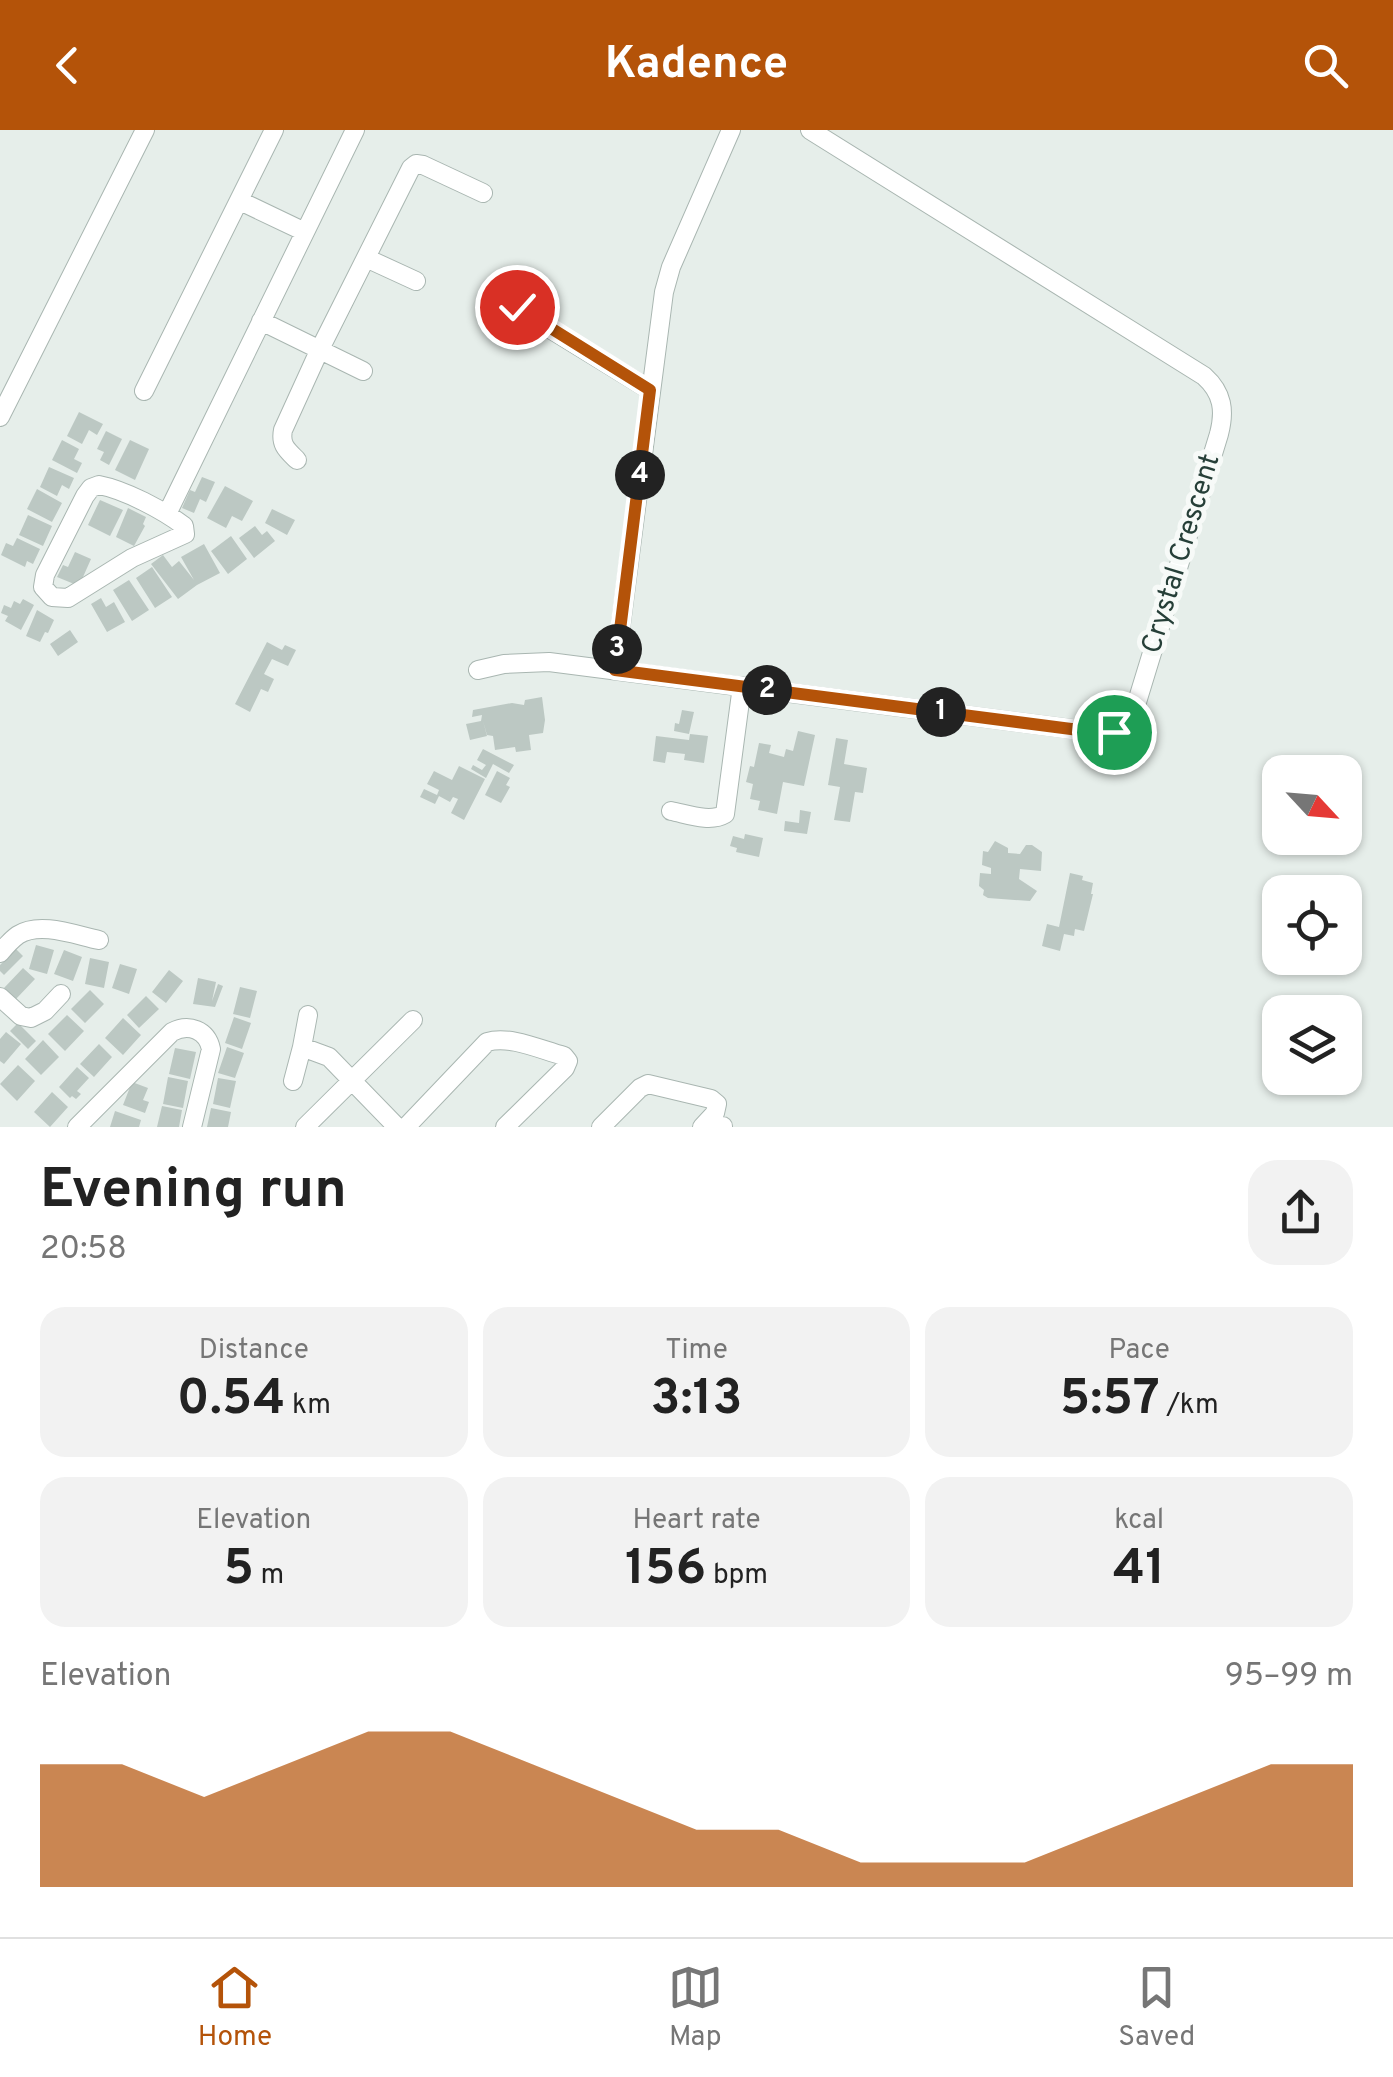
<!DOCTYPE html>
<meta charset="utf-8">
<style>
:root{--surface:#fff;--page:#f2f2f2;--text:#222;--muted:#767676;--line:#e0e0e0;--accent:#b45309}
body{margin:0;font-family:Overpass,sans-serif;background:var(--page);color:var(--text);height:100vh;display:flex;flex-direction:column;font-size:38px;white-space:nowrap}
*{box-sizing:border-box;margin:0}
p{font-size:32px;color:var(--muted)}
.icon{flex:none;width:55px;height:55px;fill:none;stroke:currentColor;stroke-width:2;stroke-linecap:round;stroke-linejoin:round}
.map{position:relative;height:997px;overflow:hidden}
.details{display:flex;flex-direction:column;background:var(--surface);flex:1}
.details>*{flex:none}
.needle{width:65px;rotate:116deg}
.tools{position:absolute;left:1262px;top:625px;display:grid;gap:20px}
.tools a{display:grid;place-items:center;width:100px;height:100px;border-radius:20px;background:var(--surface);box-shadow:0 2px 8px #0004;font-size:50px}
.pin{position:absolute;display:grid;place-items:center;width:85px;height:85px;color:#fff;margin:-42px;border:5px solid #fff;border-radius:50%;box-shadow:0 2px 10px #0007}
.km{position:absolute;width:50px;height:50px;margin:-25px;border-radius:50%;background:#222;color:#fff;font-size:28px;line-height:50px;text-align:center}
.round{display:grid;place-items:center;flex:none;width:105px;height:105px;border-radius:30px;background:var(--page)}
.overview{display:flex;align-items:center;justify-content:space-between;height:170px;padding:0 40px}
h1{font-size:55px;font-weight:700;line-height:75px}
.stats{display:grid;grid-template-columns:repeat(3,1fr);gap:15px;height:170px;padding:10px 40px}
.stats div{display:grid;align-content:center;border-radius:25px;background:var(--page);text-align:center}
.stats b{font-size:50px;font-weight:700}
.stats small{font-size:28px;font-weight:400}
.stats p{font-size:28px}
.chart{height:280px;padding:20px 40px}
.chart p{display:flex;justify-content:space-between}
.chart svg{width:100%;height:180px;margin-top:10px;fill:var(--accent);opacity:.7}
header{display:flex;justify-content:space-between;align-items:center;height:130px;padding:0 40px;background:var(--accent);color:#fff;font-size:45px;font-weight:700}
.menu{display:flex;justify-content:space-around;align-items:center;height:140px;border-top:2px solid var(--line);background:var(--surface);font-size:28px;color:var(--muted)}
.menu a{display:grid;justify-items:center;gap:5px}
.menu .selected{color:var(--accent)}
.map>svg:first-child{display:block}
.building{fill:#bcc8c3}
.lines{fill:none;stroke-linecap:round;stroke-linejoin:round}
.minor-casing{stroke:#a9b6b1;stroke-width:20}
.minor{stroke:#fff;stroke-width:18}
.route-casing{stroke:#fff;stroke-width:20}
.route{stroke:#b45309;stroke-width:12}
.labels{text-anchor:middle;dominant-baseline:central;stroke-width:10;stroke-linejoin:round;paint-order:stroke}
.street-label{font-size:28px;fill:#263f38;stroke:#f7faf8}
</style>
<header><svg class="icon" aria-label="back" viewBox="0 0 24 24"><path d="M15 5l-7 7 7 7"/></svg>Kadence<svg class="icon" aria-label="search" viewBox="0 0 24 24"><circle cx="10" cy="10" r="6"/><path d="M15 15l6 6"/></svg></header>
<div class="map">
<svg width="1393" height="997" viewBox="0 0 1393 997">
<rect width="100%" height="100%" fill="#e6eeea"/>
<!-- building -->
<path class="building" d="M79,282L103,294L97,305L89,300L82,314L67,306Z
M106,301L122,309L109,335L100,330L104,322L97,319Z
M62,310L79,319L74,329L82,333L77,343L52,330Z
M130,310L149,319L135,350L115,340Z
M49,337L74,348L69,359L62,355L57,366L40,357Z
M202,347L215,352L206,372L200,369L194,383L182,378L190,360L195,362Z
M225,356L253,371L242,391L232,386L226,398L207,388Z
M37,359L62,373L52,392L27,379Z
M100,370L123,380L110,406L88,395Z
M128,378L146,387L143,394L145,396L134,416L116,407Z
M272,379L295,390L287,405L265,393Z
M28,385L52,396L43,416L19,405Z
M255,396L262,405L267,401L275,411L254,428L239,408Z
M231,406L247,429L228,444L211,421Z
M17,408L40,419L33,434L27,431L25,437L1,425L6,413L13,416Z
M204,414L220,443L197,455L178,469L151,434L163,425L172,437L179,431L194,450L181,427Z
M75,422L91,429L79,456L57,447L63,435L68,437Z
M152,437L172,467L155,478L136,448Z
M129,450L149,480L132,491L113,460Z
M101,468L106,477L114,472L125,492L107,502L91,474Z
M23,469L34,475L21,500L5,491L8,486L1,483L4,475L11,478L14,471L20,474Z
M37,480L54,490L48,503L45,502L40,512L26,506Z
M70,500L78,512L58,526L50,514Z
M267,512L282,520L285,515L296,520L288,536L272,529L264,544L274,549L268,562L261,559L250,582L235,574Z
M542,567L545,590L543,603L529,605L531,620L516,622L515,617L495,620L493,606L487,605L483,591L487,606L470,610L466,594L481,591L482,585L472,587L473,580L512,573L524,575L525,570Z
M682,580L694,582L689,604L674,601L675,593L679,594Z
M798,601L815,605L804,656L783,652L777,684L758,680L760,671L750,669L753,654L746,652L750,636L754,637L759,613L771,615L769,623L784,627L786,619L793,621Z
M690,604L708,606L704,633L684,630L685,624L667,622L665,633L653,631L656,606L689,610Z
M836,608L848,610L844,634L867,638L863,663L855,662L850,692L834,690L840,657L828,655Z
M483,619L514,635L509,643L493,634L486,648L471,639L473,635L482,640L486,635L477,630Z
M459,636L485,649L464,690L451,683L458,669L453,667L450,672L439,666L435,674L420,667L424,659L437,665L439,660L427,654L434,641L452,650Z
M497,641L510,648L506,655L510,657L501,673L485,665Z
M800,680L811,682L807,704L784,701L785,691L799,693Z
M745,704L763,708L759,727L736,722L737,718L730,716L733,706L744,709Z
M995,711L1008,718V723L1020,724L1026,715H1032L1042,722L1041,741L1020,739L1019,749L1037,761L1030,771L988,768L983,765L984,760L979,756L980,743L991,744V738L982,735L983,721L988,722Z
M1070,743L1083,746L1082,750L1093,753L1091,764H1093L1084,801L1075,799L1074,806L1064,804L1060,821L1042,816L1047,794L1059,797Z
M36,815L54,820L47,844L29,839Z
M16,819L23,826L4,845L0,841V835Z
M64,820L82,827L73,851L54,844Z
M90,828L109,832L104,858L85,854Z
M120,834L137,839L129,864L112,858Z
M23,838L35,849L16,869L4,858Z
M169,840L183,851L166,873L152,862Z
M198,848L216,852L212,871L218,854L223,856L215,877L193,874Z
M240,857L257,861L250,888L233,884Z
M90,860L104,874L85,893L71,879Z
M146,866L159,879L139,898L127,885Z
M67,885L84,901L65,921L48,904Z
M234,887L251,893L242,919L225,913Z
M123,888L141,905L123,925L105,908Z
M18,893L36,911L28,919L10,901Z
M6,902L21,914L4,934L0,931V909Z
M43,910L59,927L41,945L25,929Z
M99,914L112,927L94,947L80,934Z
M227,917L244,923L235,948L218,943Z
M175,918L196,922L190,949L169,944Z
M18,935L35,951L17,971L0,954Z
M77,937L89,948L77,961L81,964L76,969L72,966L70,968L59,957Z
M168,947L188,951L183,978L163,974Z
M218,948L236,951L230,978L213,974Z
M132,952L148,958L143,970L149,972L145,983L123,975Z
M52,962L68,977L50,997L34,982Z
M162,976L182,980L179,997H157Z
M211,978L231,982L228,997H207Z
M115,981L141,990L139,997H110Z"/>
<g class="lines">
<defs>
<path id="minor" d="M240,71L305,102
M366,128L416,151
M524,161L517,174L519,180L650,260
M261,191L363,241
M144,261L274,0
M0,287L145,0
M297,330C287,320 280,315 283,300L319,221L411,38L416,34L423,35L483,63
M99,355C125,360 163,380 184,396L185,404L132,428L68,468L52,467L43,457L45,445L85,366L91,358Z
M167,384L355,0
M478,540L504,534L549,532L1103,603L1119,600L1133,585L1219,304C1225,281 1223,263 1204,246L810,0
M615,540L664,162L671,137L731,0
M671,681C687,684 710,693 725,684L742,556
M0,823C5,817 11,810 18,805C40,791 75,805 99,810
M0,867L21,886L31,888L45,881L61,864
M302,917L308,885
M293,951L302,917L329,927L397,997
M77,997L172,902C189,893 207,900 211,919L192,997
M305,997L413,890
M406,997L487,912C510,905 541,920 564,926L568,931L565,938L505,997
M601,997L640,958L648,954L711,969L717,974L715,983L702,997
M723,997V996"/>
</defs>
<!-- minor casing -->
<use href="#minor" class="minor-casing"/>
<!-- minor -->
<use href="#minor" class="minor"/>
</g>
<g class="lines">
<defs>
<path id="route" d="M517,177L650,260L615,540L1102,603L1114,602"/>
</defs>
<!-- route casing -->
<use href="#route" class="route-casing"/>
<!-- route -->
<use href="#route" class="route"/>
</g>
<g class="labels">
<!-- street labels -->
<g class="street-label">
<text transform="translate(1182 424) rotate(-73)">Crystal Crescent</text>
</g>
</g>
</svg>
<div class="tools">
<a><svg class="needle" viewBox="-14 -14 28 28"><path d="M0-13l5 13h-10z" fill="#e53935"/><path d="M0 13l5-13h-10z" fill="#767676"/></svg></a>
<a><svg class="icon" aria-label="locate" viewBox="0 0 24 24"><circle cx="12" cy="12" r="6"/><path d="M12 2v4M12 18v4M2 12h4M18 12h4"/></svg></a>
<a><svg class="icon" aria-label="layers" viewBox="0 0 24 24"><path d="M12 4l9 5-9 5-9-5zM3 14l9 5 9-5"/></svg></a>
</div>
<div class="pin" style="left:1114px;top:602px;background:#1e9e55"><svg class="icon" aria-label="arrive" viewBox="0 0 24 24"><path d="M6 21V4h12l-3 4 3 4H6"/></svg></div>
<div class="pin" style="left:517px;top:177px;background:#d93025"><svg class="icon" aria-label="check" viewBox="0 0 24 24"><path d="M5 12l5 5 9-10"/></svg></div>
<b class="km" style="left:941px;top:582px">1</b>
<b class="km" style="left:767px;top:560px">2</b>
<b class="km" style="left:617px;top:519px">3</b>
<b class="km" style="left:640px;top:345px">4</b>
</div>
<section class="details">
<div class="overview"><div><h1>Evening run</h1><p>20:58</p></div><a class="round"><svg class="icon" aria-label="share" viewBox="0 0 24 24"><path d="M12 15V3M7 8l5-5 5 5M5 13v7h14v-7"/></svg></a></div>
<div class="stats">
<div><p>Distance</p><b>0.54<small> km</small></b></div>
<div><p>Time</p><b>3:13</b></div>
<div><p>Pace</p><b>5:57<small> /km</small></b></div>
</div>
<div class="stats">
<div><p>Elevation</p><b>5<small> m</small></b></div>
<div><p>Heart rate</p><b>156<small> bpm</small></b></div>
<div><p>kcal</p><b>41</b></div>
</div>
<div class="chart"><p><span>Elevation</span>95–99 m</p>
<svg viewBox="0 0 160 44" preserveAspectRatio="none"><path d="M0 44V14L10 14L20 22L30 14L40 6L50 6L60 14L70 22L80 30L90 30L100 38L110 38L120 38L130 30L140 22L150 14L160 14V44z"/></svg>
</div>
</section>
<nav class="menu">
<a class="selected"><svg class="icon" aria-label="home" viewBox="0 0 24 24"><path d="M3 11l9-7 9 7M6 9v11h12V9"/></svg>Home</a>
<a><svg class="icon" aria-label="map" viewBox="0 0 24 24"><path d="M3 6l6-2 6 2 6-2v14l-6 2-6-2-6 2zM9 4v14M15 6v14"/></svg>Map</a>
<a><svg class="icon" aria-label="saved" viewBox="0 0 24 24"><path d="M7 4h10v16l-5-4-5 4z"/></svg>Saved</a>
</nav>
